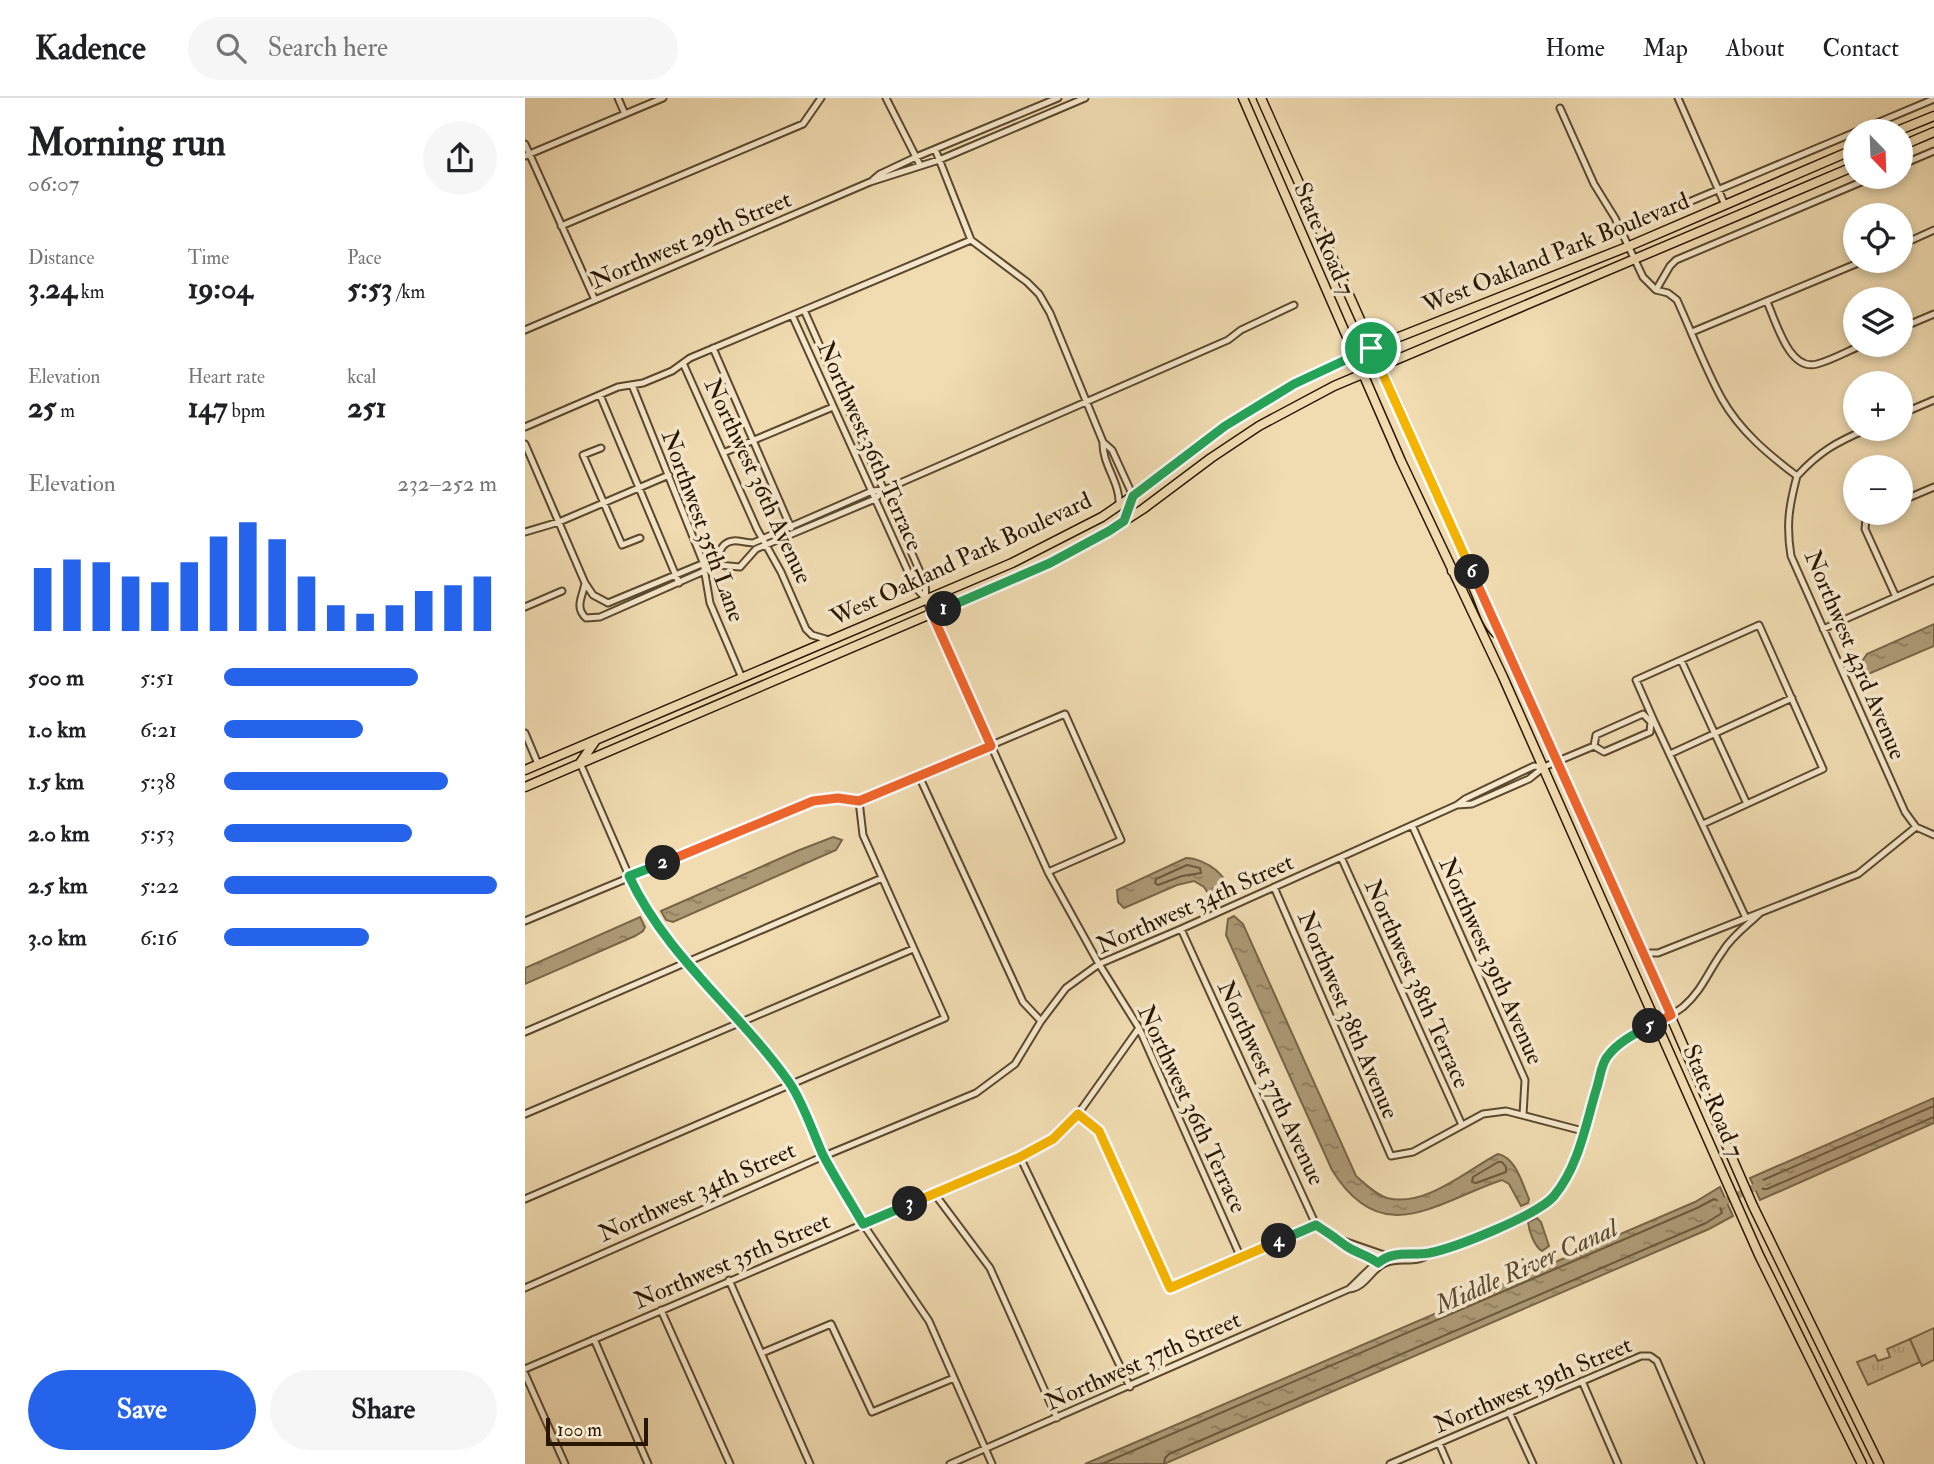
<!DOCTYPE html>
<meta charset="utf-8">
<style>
:root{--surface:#fff;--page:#f6f6f6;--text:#202124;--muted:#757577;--line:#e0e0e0;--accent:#2563eb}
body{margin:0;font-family:"IM FELL Double Pica",serif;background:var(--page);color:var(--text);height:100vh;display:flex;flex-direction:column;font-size:26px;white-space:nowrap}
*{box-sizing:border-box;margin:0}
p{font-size:23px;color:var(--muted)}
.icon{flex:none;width:38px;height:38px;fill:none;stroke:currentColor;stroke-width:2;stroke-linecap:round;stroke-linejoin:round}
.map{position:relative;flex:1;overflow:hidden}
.sheet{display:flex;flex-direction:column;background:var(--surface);width:525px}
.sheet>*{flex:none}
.needle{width:46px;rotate:157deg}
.buttons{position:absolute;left:1318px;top:21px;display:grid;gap:14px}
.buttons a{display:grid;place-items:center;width:70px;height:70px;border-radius:50%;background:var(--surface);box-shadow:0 4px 10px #0003;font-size:35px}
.scale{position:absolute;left:21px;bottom:18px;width:102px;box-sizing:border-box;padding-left:7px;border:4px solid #291601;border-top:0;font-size:19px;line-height:24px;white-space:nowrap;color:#291601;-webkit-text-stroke:5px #f6e8cd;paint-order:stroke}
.pin{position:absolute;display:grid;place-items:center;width:60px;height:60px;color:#fff;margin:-30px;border:4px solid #fff;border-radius:50%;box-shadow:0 2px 7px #0007}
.km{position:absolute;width:35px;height:35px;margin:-18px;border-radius:50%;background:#222;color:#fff;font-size:19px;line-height:35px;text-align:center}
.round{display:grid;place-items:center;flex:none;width:74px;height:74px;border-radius:37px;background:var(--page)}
.summary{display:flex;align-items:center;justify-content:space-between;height:119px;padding:0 28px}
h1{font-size:38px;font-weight:800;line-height:52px}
.stats{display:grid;grid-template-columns:repeat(3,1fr);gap:10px;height:119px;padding:7px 28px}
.stats div{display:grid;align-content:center}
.stats b{font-size:30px;font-weight:800}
.stats small{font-size:19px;font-weight:400}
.stats p{font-size:19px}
.chart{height:196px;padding:14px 28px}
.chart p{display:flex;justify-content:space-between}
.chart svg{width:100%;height:126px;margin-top:7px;stroke:var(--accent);stroke-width:6}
.cta{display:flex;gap:14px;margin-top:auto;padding:14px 28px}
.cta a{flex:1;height:80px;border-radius:42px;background:var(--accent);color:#fff;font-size:28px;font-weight:800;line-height:80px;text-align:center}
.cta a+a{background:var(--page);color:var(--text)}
ul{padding:0 28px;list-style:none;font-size:23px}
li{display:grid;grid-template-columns:112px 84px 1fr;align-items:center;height:52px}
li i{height:18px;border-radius:9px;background:var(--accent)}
header{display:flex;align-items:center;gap:42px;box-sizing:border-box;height:98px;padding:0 35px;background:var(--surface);border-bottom:2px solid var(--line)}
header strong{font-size:33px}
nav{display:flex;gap:38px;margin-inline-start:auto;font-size:24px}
.search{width:490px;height:63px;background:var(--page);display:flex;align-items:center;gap:18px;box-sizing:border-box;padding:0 24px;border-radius:38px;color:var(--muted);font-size:26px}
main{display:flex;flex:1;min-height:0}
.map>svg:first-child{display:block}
.park{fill:url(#park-tufts);stroke:#7c684a;stroke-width:2}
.pitch{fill:#cfba94;stroke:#7c684a;stroke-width:2}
.water{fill:url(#water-ripples);stroke:#786547;stroke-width:2}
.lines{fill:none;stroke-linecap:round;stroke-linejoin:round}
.shore{stroke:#6b583c;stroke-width:2}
.canal{stroke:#ad9976;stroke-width:7}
.street-casing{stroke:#5b482d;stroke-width:9}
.primary-casing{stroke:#291601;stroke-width:11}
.street{stroke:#f6e8cd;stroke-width:5}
.primary{stroke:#f1dcb2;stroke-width:8}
.split-1-casing{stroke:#fff;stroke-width:14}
.split-2-casing{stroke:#fff;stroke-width:14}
.split-3-casing{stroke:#fff;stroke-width:14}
.split-4-casing{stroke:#fff;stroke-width:14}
.split-5-casing{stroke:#fff;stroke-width:14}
.split-6-casing{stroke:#fff;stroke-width:14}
.split-7-casing{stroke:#fff;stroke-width:14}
.split-1{stroke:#22a559;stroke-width:9}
.split-2{stroke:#f0652b;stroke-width:9}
.split-3{stroke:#22a559;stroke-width:9}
.split-4{stroke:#f5b400;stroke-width:9}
.split-5{stroke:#22a559;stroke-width:9}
.split-6{stroke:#f0652b;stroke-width:9}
.split-7{stroke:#f5b400;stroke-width:9}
.labels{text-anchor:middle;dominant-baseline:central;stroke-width:7;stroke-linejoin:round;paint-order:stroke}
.street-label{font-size:24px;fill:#291601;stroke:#f6e8cd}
.water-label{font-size:26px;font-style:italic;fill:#5e4a30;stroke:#f6e8cd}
</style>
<header>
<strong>Kadence</strong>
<div class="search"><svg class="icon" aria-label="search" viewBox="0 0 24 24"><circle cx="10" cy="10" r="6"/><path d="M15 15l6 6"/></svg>Search here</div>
<nav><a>Home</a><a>Map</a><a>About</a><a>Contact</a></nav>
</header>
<main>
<section class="sheet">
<div class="summary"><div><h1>Morning run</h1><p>06:07</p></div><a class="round"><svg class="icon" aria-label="share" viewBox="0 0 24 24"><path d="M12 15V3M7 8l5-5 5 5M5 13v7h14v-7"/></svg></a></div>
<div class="stats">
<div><p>Distance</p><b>3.24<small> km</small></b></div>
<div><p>Time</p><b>19:04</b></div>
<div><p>Pace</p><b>5:53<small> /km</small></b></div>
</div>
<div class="stats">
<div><p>Elevation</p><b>25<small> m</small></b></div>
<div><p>Heart rate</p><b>147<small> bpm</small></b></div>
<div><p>kcal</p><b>251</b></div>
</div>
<div class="chart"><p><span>Elevation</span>232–252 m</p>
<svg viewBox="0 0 160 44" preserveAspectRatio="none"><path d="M5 44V22M15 44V19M25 44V20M35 44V25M45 44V27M55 44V20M65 44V11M75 44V6M85 44V12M95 44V25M105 44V35M115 44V38M125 44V35M135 44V30M145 44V28M155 44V25"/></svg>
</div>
<ul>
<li><b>500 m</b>5:51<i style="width:71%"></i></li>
<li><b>1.0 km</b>6:21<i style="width:51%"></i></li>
<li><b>1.5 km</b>5:38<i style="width:82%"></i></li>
<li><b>2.0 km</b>5:53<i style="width:69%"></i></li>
<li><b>2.5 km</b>5:22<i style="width:100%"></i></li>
<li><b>3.0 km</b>6:16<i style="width:53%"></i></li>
</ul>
<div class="cta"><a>Save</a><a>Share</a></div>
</section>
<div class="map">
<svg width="1409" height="1366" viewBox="0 0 1409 1366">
<defs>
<pattern id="park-tufts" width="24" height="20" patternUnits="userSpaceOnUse" patternTransform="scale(1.75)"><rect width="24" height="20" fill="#cfba94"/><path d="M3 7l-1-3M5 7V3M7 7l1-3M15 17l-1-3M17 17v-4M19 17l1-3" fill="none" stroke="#b29f7e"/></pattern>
<pattern id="water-ripples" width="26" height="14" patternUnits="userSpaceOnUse" patternTransform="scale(1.75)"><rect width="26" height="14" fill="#ad9976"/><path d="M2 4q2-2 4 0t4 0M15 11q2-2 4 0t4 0" fill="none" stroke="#8d7c5e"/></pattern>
</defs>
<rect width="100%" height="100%" fill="#f1dcb2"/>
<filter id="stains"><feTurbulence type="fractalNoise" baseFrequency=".00286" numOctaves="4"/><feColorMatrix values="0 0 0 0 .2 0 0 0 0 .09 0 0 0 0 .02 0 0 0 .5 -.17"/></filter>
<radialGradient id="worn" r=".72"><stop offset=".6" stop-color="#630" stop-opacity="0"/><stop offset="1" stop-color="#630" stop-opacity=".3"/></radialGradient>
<!-- park -->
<path class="park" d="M1385,1241L1395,1264L1343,1287L1332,1264L1350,1257L1353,1263L1365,1259L1362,1251Z"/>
<!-- pitch -->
<path class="pitch" d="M1409,1230V1262L1397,1268L1385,1241Z"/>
<!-- water -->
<path class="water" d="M1409,526V548L1341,577L1335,576L1338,562L1342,556Z
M308,739L317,742L311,752L148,824L141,822L136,813L272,753Z
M661,760C679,760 710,779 701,801L689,804L679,789L669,783L652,787L599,810L593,804L592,792Z
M709,818L718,826L831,1078C840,1086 850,1096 862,1100C900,1110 942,1072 973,1056C991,1060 997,1085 1004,1101L1003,1105L996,1108L984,1086L977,1082C911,1104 857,1153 807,1072L701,837L703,821Z
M115,819L120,829L118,833L110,838L0,886V870Z
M1409,1000V1025L1235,1102L1225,1080Z
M1195,1089L1208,1118L1184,1131L639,1366H560L1170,1104Z
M1012,1120L1016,1124L1024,1148L1017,1153C1009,1148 1004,1133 1003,1124Z"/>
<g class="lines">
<!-- shore -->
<path class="shore" d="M662,767L675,770L676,775L657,778L633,787L630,785L631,781Z
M1409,1008L1238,1082L1236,1087L1238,1091H1242L1409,1019
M973,1064H977L981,1069V1074L951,1085L947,1084L948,1079Z
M577,1366L1172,1110L1189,1101L1193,1103L1197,1115L1181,1125L644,1356L640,1360L639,1366"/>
<!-- canal -->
<path class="canal" d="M1194,1106L1237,1086"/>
<defs>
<path id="street" d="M93,0L100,16
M361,0L395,67
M1153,0L1200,107
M1035,10L1069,86L1090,120L1118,179L1131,192L1143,195L1152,202C1167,235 1180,270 1197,301C1215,333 1244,357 1272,378C1264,408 1261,427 1266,458L1380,714L1391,729
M0,46L70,202
M410,51L446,142L502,184L514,196L525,215L578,344C577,367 596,385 594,408
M0,58L138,0
M1376,67L1409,53
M348,82L355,76L391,59L533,0
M36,128L278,26L296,0
M1095,133L1409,1
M1376,147L1409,132
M1131,192L1145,168L1151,162L1348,79
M1242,204C1251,223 1264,274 1292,266C1307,262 1323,253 1337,247
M279,212L400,485L401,501L407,516L523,774L574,866L614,930L716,1160
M267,217L390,489L401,501
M1376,230L1409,216
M0,232L345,84L414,62L560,0
M1167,234L1338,163
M188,250L266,430
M158,265L232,431L256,474L281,531L287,537L304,542
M107,287L178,464L185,505L217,580
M75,297L154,485
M1376,316L1409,302
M0,329L93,289L118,285L147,273L165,260L446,142
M578,344L587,352L608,398
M0,346L60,485L68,497L83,505L189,461C194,457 195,451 199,447C207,439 218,445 228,445L347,393L359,392L703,242L716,232L769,207
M76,350L58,357L97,447L115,440
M198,355L308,309
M1272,378C1295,353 1312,344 1342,331
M1376,403L1409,389
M1349,415L1341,421L1340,431L1371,499
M0,434L34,424L144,377
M60,485C58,498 49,509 61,520L75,519L193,467L215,469L231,451L350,401L359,392
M0,509L37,493
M1298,531L1409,482
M1156,562L1222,706
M1129,623L1221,820
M1126,624L1118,616L1071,637L1069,648L1079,654L1125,634L1126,624L1129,623L1111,582L1234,527L1298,671L1178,726
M0,635L13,666
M1145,656L1267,600
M55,665L111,794L146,844L218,925L266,986L299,1058L338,1126L404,1223L467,1366
M394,678L498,904L516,923
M932,707L947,706L1004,681L1019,669L1069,648
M887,727L1000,982L998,1017
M816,759L937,1027
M749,789L866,1058L888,1054L958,1016L981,1013L1058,1033
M0,823L288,703L313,700L334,703L540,616L596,742L523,774
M656,831L791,1127L816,1142L862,1158
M1118,855H1133L1333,776L1391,729L1409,737
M0,934L357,780
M0,1016L388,851
M553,1016L574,1033L645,1190L791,1127
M495,1059L605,1289
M409,1095L465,1170L532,1320
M0,1101L420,920L338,737L334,703
M816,1142C824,1153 842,1157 854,1165
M204,1182L285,1366
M0,1190L292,1061L451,995L490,966L516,923L541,890L574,866L656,831L932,707L940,701L1009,668L1018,669
M824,1191C835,1181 847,1167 860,1159C872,1152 893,1158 907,1154C936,1147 1007,1121 1027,1100C1060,1067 1060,1002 1080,962C1094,934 1135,927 1158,909C1177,893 1184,872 1198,853C1207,838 1223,827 1235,815
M136,1212L205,1366
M69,1241L123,1366
M237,1255L306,1226L347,1314L429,1280
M0,1271L495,1059L528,1041L553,1016L614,930
M0,1276L40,1366
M1057,1283L1093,1366
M984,1314L1008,1366
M914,1345L923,1366
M425,1366L824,1191C840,1190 846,1171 860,1165C876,1158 890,1167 904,1156
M865,1366L1116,1258H1125L1132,1263L1176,1366"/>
<path id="primary" d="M718,0L876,363L978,579L1234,1157L1337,1366
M736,0L1118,855L1228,1108L1354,1366
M1372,33L1409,18
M1376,48L1409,34
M927,473L934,471C954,485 954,518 971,535
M55,665L71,642
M0,672L487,465L577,419L631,382L700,328L769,286L846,250L1102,149L1330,51
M0,689L525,465L584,433L618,411L686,360L734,328L809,288L1330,68"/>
</defs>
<!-- street casing -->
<use href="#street" class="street-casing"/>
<!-- primary casing -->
<use href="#primary" class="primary-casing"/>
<!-- street -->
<use href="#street" class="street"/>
<!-- primary -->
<use href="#primary" class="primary"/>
</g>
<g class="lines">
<defs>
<path id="split-1" d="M419,511L525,465L584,433L599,423L608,398L700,328L769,286L846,250"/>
<path id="split-2" d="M138,765L288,703L313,700L334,703L466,648L407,516L419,511"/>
<path id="split-3" d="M138,765L104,778C141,858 214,913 264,984C279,1006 287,1033 298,1057C310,1080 325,1103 338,1126L385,1106"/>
<path id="split-4" d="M385,1106L495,1059L528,1041L553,1016L574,1033L645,1190L754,1143"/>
<path id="split-5" d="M754,1143L791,1127C802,1134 812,1141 821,1148C831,1155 843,1157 853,1165C868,1152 886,1158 904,1155C930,1150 1013,1117 1029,1098C1054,1068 1061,1025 1072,989C1075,980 1076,967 1082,959C1092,945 1109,936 1125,928"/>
<path id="split-6" d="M947,474L1146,917L1125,928"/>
<path id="split-7" d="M846,250L947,474"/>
</defs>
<!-- split-1 casing -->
<use href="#split-1" class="split-1-casing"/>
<!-- split-2 casing -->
<use href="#split-2" class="split-2-casing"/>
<!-- split-3 casing -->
<use href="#split-3" class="split-3-casing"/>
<!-- split-4 casing -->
<use href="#split-4" class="split-4-casing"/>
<!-- split-5 casing -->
<use href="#split-5" class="split-5-casing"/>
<!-- split-6 casing -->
<use href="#split-6" class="split-6-casing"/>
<!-- split-7 casing -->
<use href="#split-7" class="split-7-casing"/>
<!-- split-1 -->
<use href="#split-1" class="split-1"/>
<!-- split-2 -->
<use href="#split-2" class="split-2"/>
<!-- split-3 -->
<use href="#split-3" class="split-3"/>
<!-- split-4 -->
<use href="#split-4" class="split-4"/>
<!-- split-5 -->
<use href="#split-5" class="split-5"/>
<!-- split-6 -->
<use href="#split-6" class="split-6"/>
<!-- split-7 -->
<use href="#split-7" class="split-7"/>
</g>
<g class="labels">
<!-- street labels -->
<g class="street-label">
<text transform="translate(799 141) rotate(67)">State Road 7</text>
<text transform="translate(166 142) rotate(-23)">Northwest 29th Street</text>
<text transform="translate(1031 155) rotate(-22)">West Oakland Park Boulevard</text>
<text transform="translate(345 348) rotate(66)">Northwest 36th Terrace</text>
<text transform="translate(233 383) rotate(65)">Northwest 36th Avenue</text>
<text transform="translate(178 428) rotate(70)">Northwest 35th Lane</text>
<text transform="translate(436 461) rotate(-25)">West Oakland Park Boulevard</text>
<text transform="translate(1330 557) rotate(67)">Northwest 43rd Avenue</text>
<text transform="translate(670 806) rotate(-24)">Northwest 34th Street</text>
<text transform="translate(966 863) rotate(66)">Northwest 39th Avenue</text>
<text transform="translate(892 886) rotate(66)">Northwest 38th Terrace</text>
<text transform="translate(823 917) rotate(67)">Northwest 38th Avenue</text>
<text transform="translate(746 985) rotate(65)">Northwest 37th Avenue</text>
<text transform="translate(1188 1003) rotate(67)">State Road 7</text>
<text transform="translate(667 1011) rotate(65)">Northwest 36th Terrace</text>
<text transform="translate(172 1094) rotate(-24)">Northwest 34th Street</text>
<text transform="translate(207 1163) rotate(-23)">Northwest 35th Street</text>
<text transform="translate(618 1263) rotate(-24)">Northwest 37th Street</text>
<text transform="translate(1008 1287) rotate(-23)">Northwest 39th Street</text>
</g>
<!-- water labels -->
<g class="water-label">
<text transform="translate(1001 1169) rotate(-24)">Middle River Canal</text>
</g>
</g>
<rect width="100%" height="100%" filter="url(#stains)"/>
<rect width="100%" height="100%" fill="url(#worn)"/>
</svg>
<div class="buttons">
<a><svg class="needle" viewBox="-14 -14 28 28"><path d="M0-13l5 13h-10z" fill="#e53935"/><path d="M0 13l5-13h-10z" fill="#757577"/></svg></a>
<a><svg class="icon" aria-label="locate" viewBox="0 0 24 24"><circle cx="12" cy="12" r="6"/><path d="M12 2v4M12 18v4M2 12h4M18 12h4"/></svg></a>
<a><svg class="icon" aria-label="layers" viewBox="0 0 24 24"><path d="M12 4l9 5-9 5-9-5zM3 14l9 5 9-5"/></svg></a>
<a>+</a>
<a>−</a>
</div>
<div class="scale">100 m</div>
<div class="pin" style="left:846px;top:250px;background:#1e9e55"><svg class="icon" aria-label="arrive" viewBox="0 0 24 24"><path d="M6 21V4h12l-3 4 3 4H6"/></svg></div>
<b class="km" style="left:419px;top:511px">1</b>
<b class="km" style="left:138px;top:765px">2</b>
<b class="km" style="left:385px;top:1106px">3</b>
<b class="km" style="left:754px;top:1143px">4</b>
<b class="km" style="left:1125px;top:928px">5</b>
<b class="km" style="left:947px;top:474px">6</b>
</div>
</main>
